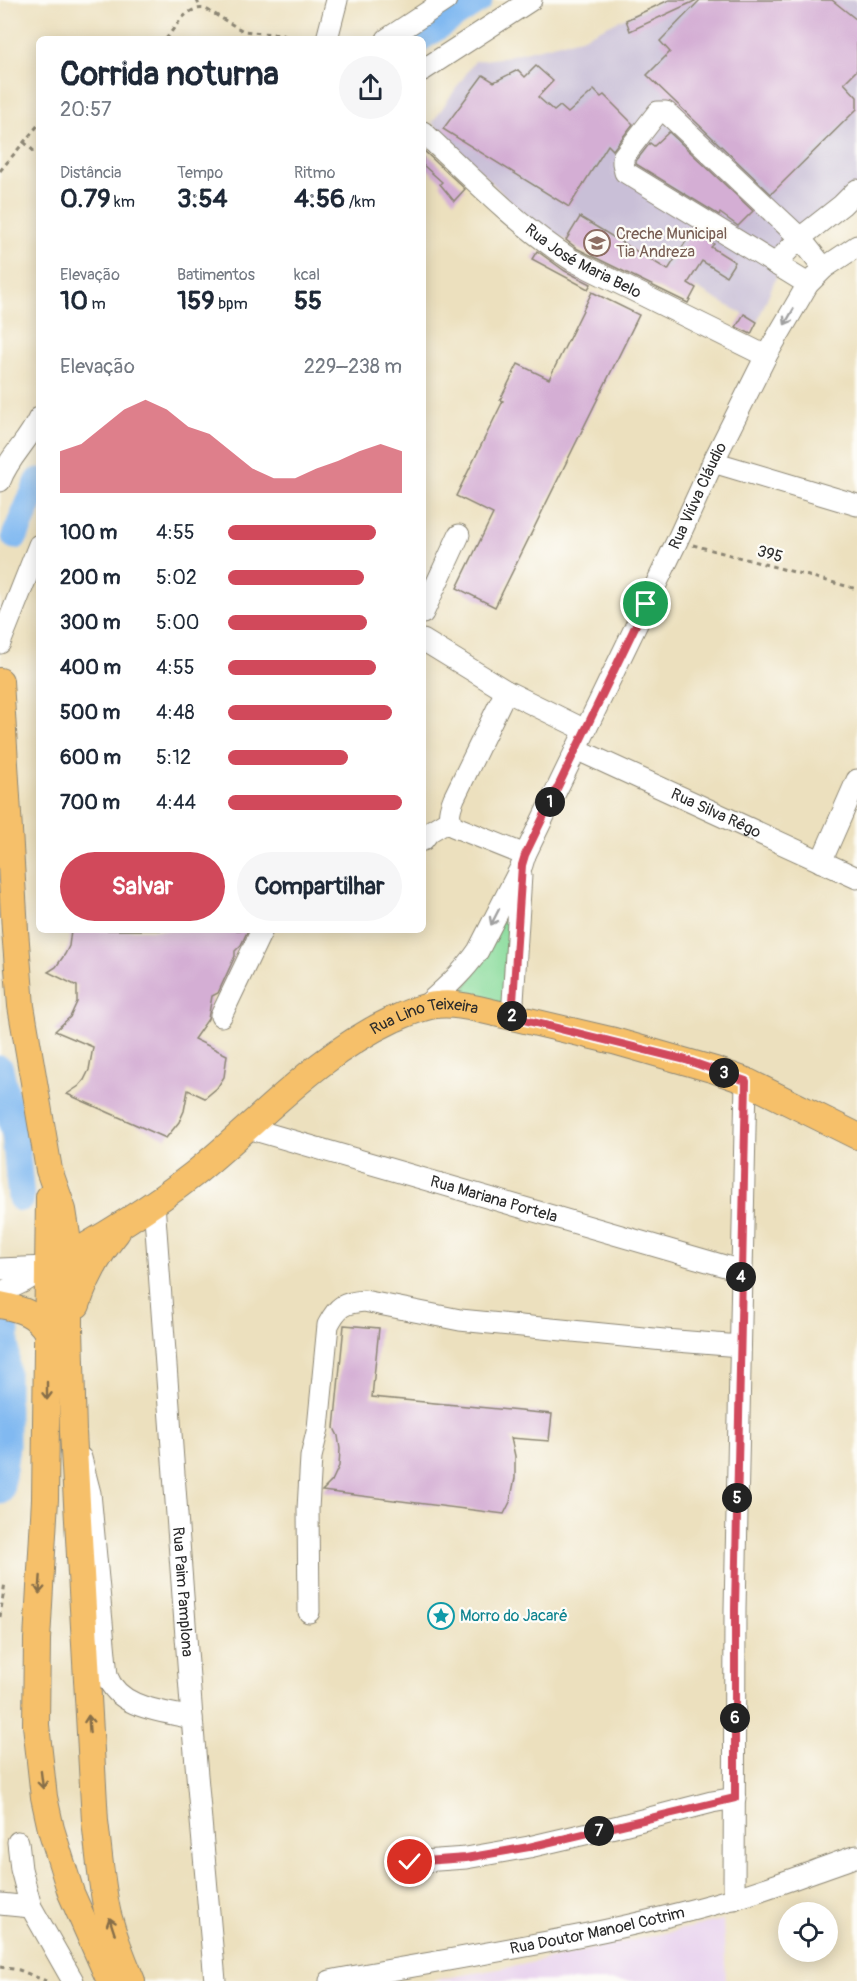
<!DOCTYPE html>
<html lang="pt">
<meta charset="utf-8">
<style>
:root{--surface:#fff;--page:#f6f6f7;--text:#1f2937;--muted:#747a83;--accent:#d1495b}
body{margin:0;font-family:Pangolin,sans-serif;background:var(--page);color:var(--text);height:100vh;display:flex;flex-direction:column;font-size:22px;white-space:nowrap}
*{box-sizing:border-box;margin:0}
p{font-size:20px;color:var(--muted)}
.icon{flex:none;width:33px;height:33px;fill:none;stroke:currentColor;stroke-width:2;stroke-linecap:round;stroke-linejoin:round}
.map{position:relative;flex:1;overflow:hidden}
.sheet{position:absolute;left:36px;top:36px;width:390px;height:897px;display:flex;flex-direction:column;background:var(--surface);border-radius:9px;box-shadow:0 3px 15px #0003}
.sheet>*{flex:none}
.buttons{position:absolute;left:778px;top:1902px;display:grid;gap:12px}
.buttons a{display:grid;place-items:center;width:60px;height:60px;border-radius:50%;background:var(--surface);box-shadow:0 3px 15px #0003;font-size:30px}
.pin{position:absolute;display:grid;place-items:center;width:51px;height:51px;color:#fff;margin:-26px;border:3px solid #fff;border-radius:50%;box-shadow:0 2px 6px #0007}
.km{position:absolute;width:30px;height:30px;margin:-15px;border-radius:50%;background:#222;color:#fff;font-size:16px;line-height:30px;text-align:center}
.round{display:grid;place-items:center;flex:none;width:63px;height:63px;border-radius:32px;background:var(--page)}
.head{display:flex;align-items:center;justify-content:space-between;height:102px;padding:0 24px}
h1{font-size:33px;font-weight:700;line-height:45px}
.figures{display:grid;grid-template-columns:repeat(3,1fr);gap:9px;height:102px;padding:6px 24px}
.figures div{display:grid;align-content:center}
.figures b{font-size:26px;font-weight:700}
.figures small{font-size:16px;font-weight:400}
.figures p{font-size:16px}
.chart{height:168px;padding:12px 24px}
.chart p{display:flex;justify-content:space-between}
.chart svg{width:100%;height:108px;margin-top:6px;fill:var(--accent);opacity:.7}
.action{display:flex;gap:12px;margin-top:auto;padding:12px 24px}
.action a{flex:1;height:69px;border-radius:36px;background:var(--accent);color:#fff;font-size:24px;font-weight:700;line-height:69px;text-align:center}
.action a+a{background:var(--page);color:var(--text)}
ul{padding:0 24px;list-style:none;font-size:20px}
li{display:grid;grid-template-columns:96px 72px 1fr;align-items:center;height:45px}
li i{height:15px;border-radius:8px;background:var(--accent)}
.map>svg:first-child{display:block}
.built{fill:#e8d2ee}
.industrial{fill:#c9bfd7}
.green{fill:#89db9b;stroke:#5a8363;stroke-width:1.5}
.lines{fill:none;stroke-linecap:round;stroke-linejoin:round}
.river{stroke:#81b9f1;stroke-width:27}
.building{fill:#d4aed4}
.minor-casing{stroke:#8c8674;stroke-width:23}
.major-casing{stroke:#8c8674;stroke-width:28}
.path{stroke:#8c8674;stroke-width:3;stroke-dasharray:4.5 4.5;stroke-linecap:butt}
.minor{stroke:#fff;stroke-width:21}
.major{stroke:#f6c06b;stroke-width:26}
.oneway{stroke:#a0a0a0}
.oneway2{stroke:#866e48}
.route-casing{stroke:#fff;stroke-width:12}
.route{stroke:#d1495b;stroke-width:8}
.labels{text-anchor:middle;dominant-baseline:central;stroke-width:4.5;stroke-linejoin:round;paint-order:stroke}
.education-label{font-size:16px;fill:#785e54;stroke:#fdfcf7;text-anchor:start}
.street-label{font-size:16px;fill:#2b2b2b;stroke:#fdfcf7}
.culture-label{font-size:16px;fill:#0d838f;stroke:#fdfcf7;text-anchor:start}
</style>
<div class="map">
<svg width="857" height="1981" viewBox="0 0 857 1981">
<rect width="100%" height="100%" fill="#fdfcf7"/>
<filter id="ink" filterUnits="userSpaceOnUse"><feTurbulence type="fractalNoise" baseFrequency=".0167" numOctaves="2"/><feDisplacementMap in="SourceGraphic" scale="12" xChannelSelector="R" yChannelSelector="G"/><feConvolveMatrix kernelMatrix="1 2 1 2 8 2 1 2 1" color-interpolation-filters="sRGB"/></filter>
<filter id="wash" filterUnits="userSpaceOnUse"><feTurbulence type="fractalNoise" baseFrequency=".008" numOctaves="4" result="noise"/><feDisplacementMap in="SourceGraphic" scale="24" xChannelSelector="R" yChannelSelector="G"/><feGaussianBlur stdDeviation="1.35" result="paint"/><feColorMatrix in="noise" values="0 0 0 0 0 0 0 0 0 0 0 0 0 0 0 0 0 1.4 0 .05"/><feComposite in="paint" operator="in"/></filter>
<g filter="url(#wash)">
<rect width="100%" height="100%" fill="#ece0be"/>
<!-- built -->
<path class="built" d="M723,1920L726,1981H428L516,1966Z"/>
<!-- industrial -->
<path class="industrial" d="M663,0H857V211L803,242L780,268L757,322L696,288L581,217L566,240L532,223L432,123L475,61L500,58L581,38Z"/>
<!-- green -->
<path class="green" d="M510,901L503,1004L457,997C482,967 494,936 510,901Z"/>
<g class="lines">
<!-- river -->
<path class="river" d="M419,39L479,0
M15,536L39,481
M0,1069L15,1135L21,1198
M0,1491L6,1446V1332"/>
</g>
<g id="blocks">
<!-- building -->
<path class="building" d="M669,0H697L630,31L626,20Z
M700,0H832L857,20V70L844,83L857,97V109L771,194L647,75L670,52L660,41Z
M536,66L553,81L538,97L554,111L560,106L568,113L594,90L601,97L604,95L633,124L613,150L608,145L569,207L443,129L483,75L494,82L518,70L525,77Z
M669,132L753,211L738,226L720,213L719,215L636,164V161L650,143L654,146Z
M423,150L465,189L454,201L440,184L442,182L423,165Z
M580,217L668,270L693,230L714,244L711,247L735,262L726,276L702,261L688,283L696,288L688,303L578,249L566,240Z
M537,251L565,271L591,284L588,289L532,259Z
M592,292L639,315L495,607L457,588L493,514L456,496L503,401L500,400L518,364L549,379Z
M744,314L757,322L751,334L736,327Z
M71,930H248L241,945L235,951V956L218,993L212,996L208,1019L194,1039L227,1055L224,1077L217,1088L205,1098L188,1090L184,1111L179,1122L166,1138L67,1094L79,1086L84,1080L89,1070L93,1047L55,1031L70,1017L77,1002V986L48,972L56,967L65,954L69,946Z
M344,1325L379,1328L372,1397L552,1414L549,1441L511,1438L515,1456V1478L510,1502L504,1514L322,1491L332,1481L339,1466L340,1449L338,1436L334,1428Z"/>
</g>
</g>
<g filter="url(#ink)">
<use href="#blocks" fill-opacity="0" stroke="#8c8674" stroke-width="1.5"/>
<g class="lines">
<defs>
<g id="minor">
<path d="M327,39L337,0"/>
<path d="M387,39L446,0"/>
<path d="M423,70L531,0"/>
<path id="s1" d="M423,132C470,176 517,225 572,260L766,356"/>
<path d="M775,264L800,238L824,268"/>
<path d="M808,284L625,172L623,163V157L658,112H666L800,238L842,205L857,190"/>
<path d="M713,462L857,505"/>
<path d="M0,481C8,458 28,442 39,418"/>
<path d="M423,613L459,535"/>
<path d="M423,640L506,691"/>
<path d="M0,643L39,545"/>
<path id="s2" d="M576,749L857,878"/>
<path d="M423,840L429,832L449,820"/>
<path d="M525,855L453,826C447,816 450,808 454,798L506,691L585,730"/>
<path d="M821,862L857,780"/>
<path id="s3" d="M423,1008C443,990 463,973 478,951L522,865L525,855L677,541L713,462L766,356L808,284L824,268L857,246"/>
<path d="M221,1016L262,930"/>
<path d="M512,1017L521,875"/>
<path id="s4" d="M248,1128L742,1271"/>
<path id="s5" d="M154,1203L192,1718L215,1981"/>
<path d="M0,1269L47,1267"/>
<path d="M0,1293L25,1281L48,1267"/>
<path d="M81,1458L90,1493L107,1676C119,1709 163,1711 192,1718"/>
<path d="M309,1612L308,1509L311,1457L318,1428L328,1325C338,1306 343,1303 364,1301L460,1320L664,1340L740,1346"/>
<path d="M18,1842L21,1869L31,1907L73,1981"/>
<path d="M409,1862L466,1858L529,1847L619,1826L712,1802L735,1798"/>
<path d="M734,1899L735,1609L746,1081"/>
<path d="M0,1904L31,1907"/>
<path id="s6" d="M330,1981C465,1956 601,1937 732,1899C774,1887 816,1870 857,1856"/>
</g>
<g id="major">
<path d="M0,681L15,930L21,1006L49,1170L63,1210L70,1255V1328L73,1432L95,1821C99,1853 101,1884 108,1915C114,1937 123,1960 132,1981"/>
<path d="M49,1197L45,1499L37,1640L36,1725L44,1797L51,1829L71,1893L110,1981"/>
<path id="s7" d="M48,1267C99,1240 149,1209 194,1174C260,1121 316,1055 394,1019C408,1013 423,1006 437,1005C451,1003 465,1006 478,1009L614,1041L715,1070L746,1081L857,1136"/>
<path d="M0,1305C21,1309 36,1313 47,1332"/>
<path d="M77,1305C86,1277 98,1255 117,1232"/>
</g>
</defs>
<!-- minor casing -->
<use href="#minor" class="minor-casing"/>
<!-- major casing -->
<use href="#major" class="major-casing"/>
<!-- path -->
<path class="path" d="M197,0L200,8
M166,39C176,26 187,5 206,9L243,31L282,35L294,39
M24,142L39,156
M0,171L39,124
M693,545L857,589
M0,1617L5,1582
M0,1967L19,1970L46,1981"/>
<!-- minor -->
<use href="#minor" class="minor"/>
<!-- major -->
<use href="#major" class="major"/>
</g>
<!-- one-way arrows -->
<defs><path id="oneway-shaft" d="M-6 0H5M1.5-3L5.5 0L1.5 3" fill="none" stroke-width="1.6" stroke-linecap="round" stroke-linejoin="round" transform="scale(1.5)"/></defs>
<g class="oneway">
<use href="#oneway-shaft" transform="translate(789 317) rotate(120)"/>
<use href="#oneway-shaft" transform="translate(495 917) rotate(117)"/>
</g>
<g class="oneway2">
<use href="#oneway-shaft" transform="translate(47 1391) rotate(90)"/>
<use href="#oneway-shaft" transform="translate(40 1585) rotate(94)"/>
<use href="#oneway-shaft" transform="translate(89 1724) rotate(-94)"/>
<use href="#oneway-shaft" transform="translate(42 1780) rotate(83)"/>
<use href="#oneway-shaft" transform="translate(112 1926) rotate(-108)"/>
</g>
</g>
<g class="lines" filter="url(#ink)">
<defs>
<path id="route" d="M410,1862L466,1858L529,1847L735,1798V1609L746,1081L686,1060L512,1017L522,865L525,855L646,604"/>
</defs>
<!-- route casing -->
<use href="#route" class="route-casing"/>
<!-- route -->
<use href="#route" class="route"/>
</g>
<!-- icons -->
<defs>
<symbol id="school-ring" viewBox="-11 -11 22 22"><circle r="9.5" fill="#fdfcf7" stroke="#8d6e63" stroke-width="1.5"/><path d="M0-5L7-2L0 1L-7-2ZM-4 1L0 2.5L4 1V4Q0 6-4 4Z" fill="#8d6e63"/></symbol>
<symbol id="sight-ring" viewBox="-11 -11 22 22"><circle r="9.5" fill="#fdfcf7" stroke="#0f9aa8" stroke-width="1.5"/><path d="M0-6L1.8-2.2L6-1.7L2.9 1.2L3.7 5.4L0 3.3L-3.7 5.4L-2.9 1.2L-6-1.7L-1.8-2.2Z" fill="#0f9aa8"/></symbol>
</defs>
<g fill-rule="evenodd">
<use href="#school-ring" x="582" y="228" width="30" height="30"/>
<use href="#sight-ring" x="426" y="1601" width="30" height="30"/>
</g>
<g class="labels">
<!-- education labels -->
<g class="education-label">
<text x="616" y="234">Creche Municipal<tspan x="616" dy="18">Tia Andreza</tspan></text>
</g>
<!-- street labels -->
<g class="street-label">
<text stroke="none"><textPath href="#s1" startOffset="207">Rua José Maria Belo</textPath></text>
<text stroke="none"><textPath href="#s3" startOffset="585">Rua Viúva Cláudio</textPath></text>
<text transform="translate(770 554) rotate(15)">395</text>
<text stroke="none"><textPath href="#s2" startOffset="154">Rua Silva Rêgo</textPath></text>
<text stroke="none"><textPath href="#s7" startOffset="458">Rua Lino Teixeira</textPath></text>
<text stroke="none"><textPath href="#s4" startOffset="256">Rua Mariana Portela</textPath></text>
<text stroke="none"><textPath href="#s5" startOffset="390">Rua Paim Pamplona</textPath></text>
<text stroke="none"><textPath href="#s6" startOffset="272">Rua Doutor Manoel Cotrim</textPath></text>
</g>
<!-- culture labels -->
<g class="culture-label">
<text x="460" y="1616">Morro do Jacaré</text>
</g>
</g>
</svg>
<div class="buttons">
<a><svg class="icon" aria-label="locate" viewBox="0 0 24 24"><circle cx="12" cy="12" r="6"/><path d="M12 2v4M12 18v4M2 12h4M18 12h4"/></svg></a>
</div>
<div class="pin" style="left:646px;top:604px;background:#1e9e55"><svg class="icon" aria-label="arrive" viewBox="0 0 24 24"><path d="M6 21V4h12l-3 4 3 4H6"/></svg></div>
<div class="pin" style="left:410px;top:1862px;background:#d93025"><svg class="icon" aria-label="check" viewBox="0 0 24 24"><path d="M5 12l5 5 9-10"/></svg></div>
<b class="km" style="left:550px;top:802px">1</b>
<b class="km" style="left:512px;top:1016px">2</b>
<b class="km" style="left:724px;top:1073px">3</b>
<b class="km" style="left:741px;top:1277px">4</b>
<b class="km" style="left:737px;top:1498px">5</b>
<b class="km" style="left:735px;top:1718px">6</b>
<b class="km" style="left:599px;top:1831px">7</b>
<section class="sheet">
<div class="head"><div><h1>Corrida noturna</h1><p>20:57</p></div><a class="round"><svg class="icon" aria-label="share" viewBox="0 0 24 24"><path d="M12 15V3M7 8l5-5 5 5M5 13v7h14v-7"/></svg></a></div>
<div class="figures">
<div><p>Distância</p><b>0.79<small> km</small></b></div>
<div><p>Tempo</p><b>3:54</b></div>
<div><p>Ritmo</p><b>4:56<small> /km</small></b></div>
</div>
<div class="figures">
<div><p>Elevação</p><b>10<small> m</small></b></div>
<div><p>Batimentos</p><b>159<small> bpm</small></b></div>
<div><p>kcal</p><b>55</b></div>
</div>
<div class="chart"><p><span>Elevação</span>229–238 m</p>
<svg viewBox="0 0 160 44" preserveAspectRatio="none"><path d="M0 44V27L10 24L20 17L30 10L40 6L50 10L60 17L70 20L80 27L90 34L100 38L110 38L120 34L130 31L140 27L150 24L160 27V44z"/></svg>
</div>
<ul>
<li><b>100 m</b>4:55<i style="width:85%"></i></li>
<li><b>200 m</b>5:02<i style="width:78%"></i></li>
<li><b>300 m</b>5:00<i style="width:80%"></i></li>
<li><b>400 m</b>4:55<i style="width:85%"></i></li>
<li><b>500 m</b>4:48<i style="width:94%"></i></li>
<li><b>600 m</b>5:12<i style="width:69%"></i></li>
<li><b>700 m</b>4:44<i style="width:100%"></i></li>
</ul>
<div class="action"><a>Salvar</a><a>Compartilhar</a></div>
</section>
</div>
